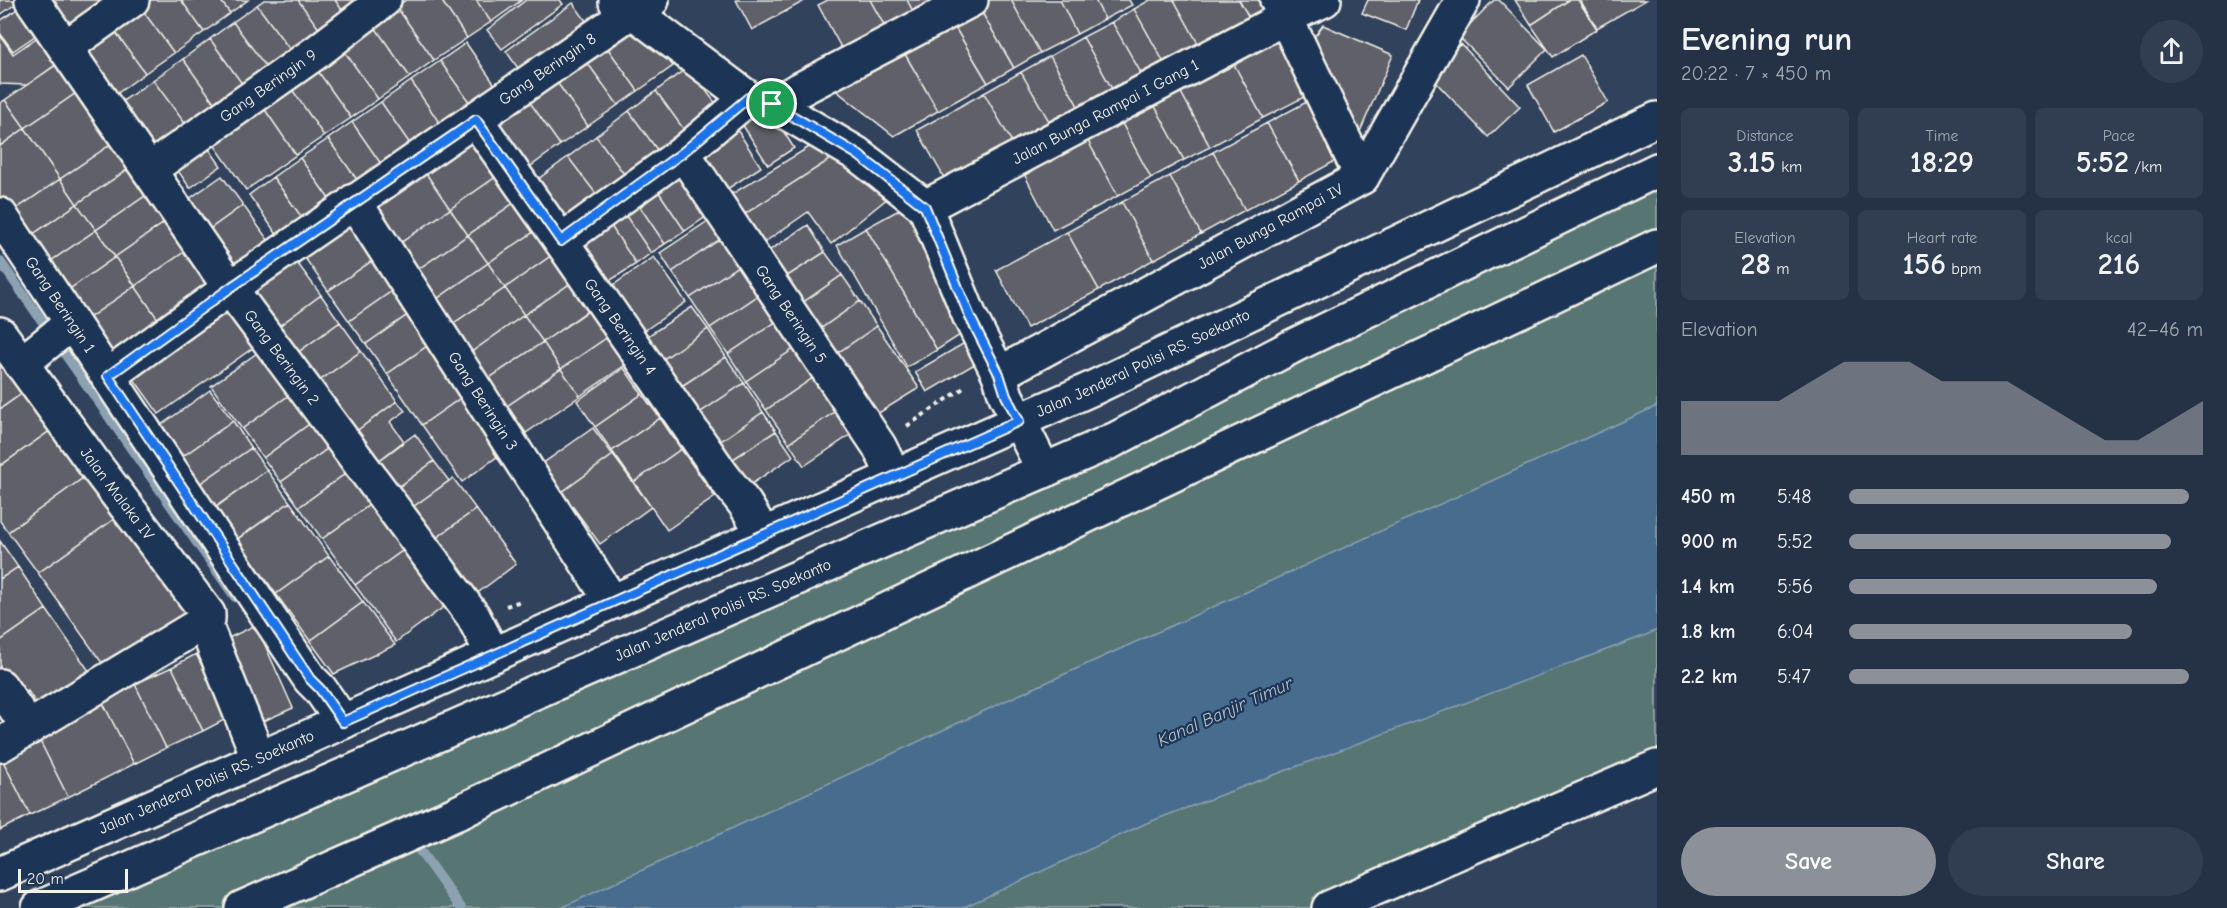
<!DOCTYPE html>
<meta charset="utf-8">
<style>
:root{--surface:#253246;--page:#313e51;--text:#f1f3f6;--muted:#a3aab3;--accent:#8c9099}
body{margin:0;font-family:"Comic Neue",sans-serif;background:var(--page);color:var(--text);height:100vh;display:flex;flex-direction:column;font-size:22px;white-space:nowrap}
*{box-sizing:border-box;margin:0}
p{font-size:20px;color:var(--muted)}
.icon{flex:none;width:33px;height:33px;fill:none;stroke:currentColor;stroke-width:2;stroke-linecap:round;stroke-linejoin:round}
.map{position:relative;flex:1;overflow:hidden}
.details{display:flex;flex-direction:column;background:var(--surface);width:570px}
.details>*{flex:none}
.scale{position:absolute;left:18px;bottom:15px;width:110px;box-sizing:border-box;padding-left:6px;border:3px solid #f4f1e8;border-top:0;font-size:16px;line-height:21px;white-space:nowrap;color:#f4f1e8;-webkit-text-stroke:4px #1d3557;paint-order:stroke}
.pin{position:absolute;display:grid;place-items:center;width:51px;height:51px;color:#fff;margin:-26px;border:3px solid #fff;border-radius:50%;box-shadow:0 2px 6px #0007}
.round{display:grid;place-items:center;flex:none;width:63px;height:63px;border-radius:32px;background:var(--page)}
.headline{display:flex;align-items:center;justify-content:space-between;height:102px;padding:0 24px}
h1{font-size:33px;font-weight:600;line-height:45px}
.stats{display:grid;grid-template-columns:repeat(3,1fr);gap:9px;height:102px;padding:6px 24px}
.stats div{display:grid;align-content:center;border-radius:9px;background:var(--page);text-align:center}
.stats b{font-size:30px;font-weight:600}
.stats small{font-size:16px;font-weight:400}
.stats p{font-size:16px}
.chart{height:168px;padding:12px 24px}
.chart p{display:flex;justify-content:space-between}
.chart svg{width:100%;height:108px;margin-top:6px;fill:var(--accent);opacity:.7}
.cta{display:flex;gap:12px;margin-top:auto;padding:12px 24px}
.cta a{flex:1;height:69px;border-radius:36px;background:var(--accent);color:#fff;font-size:24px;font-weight:600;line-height:69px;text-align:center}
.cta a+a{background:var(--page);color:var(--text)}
ul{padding:0 24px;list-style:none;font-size:20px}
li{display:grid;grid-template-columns:96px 72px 1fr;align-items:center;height:45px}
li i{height:15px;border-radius:8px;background:var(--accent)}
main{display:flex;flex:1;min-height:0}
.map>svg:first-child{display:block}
.green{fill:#567473;stroke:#a5b2ae;stroke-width:1.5}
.water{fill:#476c8e;stroke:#8ca1b2;stroke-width:1.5}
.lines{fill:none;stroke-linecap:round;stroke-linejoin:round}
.stream{stroke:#8ca1b2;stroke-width:10}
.building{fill:#60616a;stroke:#f4f1e8;stroke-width:1.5}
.minor-casing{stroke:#f4f1e8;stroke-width:38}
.major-casing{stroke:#f4f1e8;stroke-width:38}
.path{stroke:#f4f1e8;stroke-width:4;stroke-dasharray:4.5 4.5;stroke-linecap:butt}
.minor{stroke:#1d3557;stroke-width:33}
.major{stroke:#1d3557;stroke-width:33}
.route-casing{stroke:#fff;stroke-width:12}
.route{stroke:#1a73e8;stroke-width:8}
.labels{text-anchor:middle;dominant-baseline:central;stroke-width:4.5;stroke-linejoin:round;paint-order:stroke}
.street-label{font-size:16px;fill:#f4f1e8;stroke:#1d3557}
.water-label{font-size:18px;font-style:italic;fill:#b7c2c8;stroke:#1d3557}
</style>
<main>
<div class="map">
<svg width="1657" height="908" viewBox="0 0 1657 908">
<rect width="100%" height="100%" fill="#31425d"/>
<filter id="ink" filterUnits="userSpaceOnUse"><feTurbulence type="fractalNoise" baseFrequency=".0167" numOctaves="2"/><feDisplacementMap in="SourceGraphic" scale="12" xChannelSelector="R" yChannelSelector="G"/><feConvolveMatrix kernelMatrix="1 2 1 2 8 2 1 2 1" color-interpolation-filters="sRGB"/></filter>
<g filter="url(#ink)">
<!-- green -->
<path class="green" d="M1657,170V767L1329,908H39L1114,440Z"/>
<!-- water -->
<path class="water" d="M1657,406V630L1646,635L1149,822L962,908H561L1014,697Z"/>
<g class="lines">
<!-- stream -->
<path class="stream" d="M0,261L235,597
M415,844L461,908"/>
</g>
<!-- building -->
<path class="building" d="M0,0H21L0,15Z
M38,0H101L105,5L64,35Z
M150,0H181L204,32L174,53L140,7Z
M181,0H220L230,13L204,32Z
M220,0H248L230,13Z
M264,0H298L325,37L296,58L257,5Z
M298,0H335L349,20L325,37Z
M335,0H370L349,20Z
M406,0H441L467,38L434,60L396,6Z
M441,0H476L491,22L467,38Z
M476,0H522L491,22Z
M526,0H560L563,4L502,49L487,30Z
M736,0H806L752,30Z
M828,0H870L892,39L849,62L818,5Z
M870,0H907L920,24L892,39Z
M907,0H940L920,24Z
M984,0H1011L1040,53L1014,68L977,4Z
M1011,0H1060L1077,34L1040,53Z
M1060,0H1095L1105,19L1077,34Z
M1095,0H1129L1132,5L1105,19Z
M1150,0H1174L1201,49L1167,68L1134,9Z
M1174,0H1239L1251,21L1201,49Z
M1239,0H1265L1271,10L1251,21Z
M1368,0H1418L1406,30L1362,13Z
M1494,0H1499L1547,49L1509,87L1458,36Z
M1515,0H1569L1531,25Z
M1569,0H1578L1597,29L1553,57L1531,25Z
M1580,0H1646L1597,28Z
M26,3L45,29L13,51L0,33V21Z
M573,3L592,29L524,77L506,51Z
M977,4L1014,68L988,83L950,19Z
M257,5L296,58L272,75L233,22Z
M396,6L434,60L410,77L372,23Z
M140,7L174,53L145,73L112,27Z
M1134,9L1167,68L1145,80L1112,22Z
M950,19L988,83L938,111L902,49Z
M233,22L272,75L248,92L210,39Z
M641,22L673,66L638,91L606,46Z
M1112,22L1145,80L1116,96L1083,37Z
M372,23L410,77L378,99L340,45Z
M1323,25L1393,55L1359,134L1307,47Z
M112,27L145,73L111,98L77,52Z
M1279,28L1314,92L1263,118L1229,55Z
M42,34L61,61L27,85L0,84V35L13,54Z
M1083,37L1116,96L1083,115L1050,56Z
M210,39L248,92L221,112L183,59Z
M466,43L502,95L477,113L440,61Z
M1461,44L1520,107L1488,137L1428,74Z
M340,45L378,99L351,118L313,64Z
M606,46L638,91L618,105L586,61Z
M902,49L938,111L894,136L833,88Z
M1229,55L1263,118L1210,147L1176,83Z
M1581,55L1608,102L1554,132L1528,85Z
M1050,56L1083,115L1054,130L1021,72Z
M65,59L85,87L25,128L5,100Z
M183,59L221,112L192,133L153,80Z
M440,61L477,113L447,134L411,81Z
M586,61L618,105L588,126L556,81Z
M313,64L351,118L324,136L287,82Z
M688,67L723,113L690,138L656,91Z
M1021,72L1054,130L1017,151L984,93Z
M153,80L192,133L152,162L113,108Z
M411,81L447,134L417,154L381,102Z
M556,81L588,126L560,145L529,101Z
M287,82L324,136L296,155L259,101Z
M1176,83L1210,147L1184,160L1150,97Z
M85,87L120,138L60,179L25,128Z
M656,91L690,138L663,158L629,111Z
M984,93L1017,151L950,188L917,130Z
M1150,97L1184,160L1151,178L1117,114Z
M1314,98L1346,155L1299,181L1267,123Z
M5,100L25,128L0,146V103Z
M259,101L296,155L246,190L208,136Z
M529,101L560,145L520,174L489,129Z
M381,102L417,154L388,174L352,122Z
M768,107L794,148L768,165L742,124Z
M629,111L663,158L630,182L596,136Z
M1117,114L1151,178L1118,196L1083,132Z
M352,122L388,174L365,191L328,139Z
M1267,123L1299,181L1245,210L1213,152Z
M25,128L60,179L9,214L0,201V146Z
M736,128L761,167L718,195L691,154Z
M1083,132L1118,196L1053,230L1020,166Z
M467,134L497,176L450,209L421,166Z
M596,136L630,182L603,203L568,157Z
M120,138L137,163L77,204L60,179Z
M824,138L840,153L740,217L727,197Z
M328,139L365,191L337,210L300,158Z
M205,143L221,166L190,188L174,165Z
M1213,152L1245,210L1201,234L1170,176Z
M840,153L894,193L831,244L808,212L759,246L740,217Z
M568,157L603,203L565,231L530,185Z
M300,158L337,210L310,229L273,177Z
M137,163L155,189L96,230L77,204Z
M685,164L716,210L685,231L654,185Z
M421,166L450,209L396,246L366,204Z
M222,176L243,205L207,231L186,201Z
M497,176L515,202L468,235L450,209Z
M1170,176L1201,234L1153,260L1122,202Z
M273,177L310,229L285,246L249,195Z
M60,179L77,204L26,239L9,214Z
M654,185L685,231L665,244L634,198Z
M155,189L174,216L115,257L96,230Z
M634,198L665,244L651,253L620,207Z
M515,202L535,231L488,263L468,235Z
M1122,202L1153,260L1099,290L1067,232Z
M77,204L96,230L45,265L26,239Z
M243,205L273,247L237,273L207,231Z
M906,206L971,328L937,350L866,228Z
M620,207L651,253L636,264L605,217Z
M450,209L468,235L414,272L396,246Z
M349,213L379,256L328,291L298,248Z
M717,215L729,233L672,272L660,253Z
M174,216L194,245L135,286L115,257Z
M605,217L636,264L600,287L569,241Z
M808,225L825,252L778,282L761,256Z
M866,228L937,350L907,367L837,245Z
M96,230L115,257L64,293L45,265Z
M535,231L552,255L505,288L488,263Z
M1067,232L1099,290L1027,328L996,270Z
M729,233L747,260L690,298L672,272Z
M468,235L488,263L434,301L414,272Z
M194,245L221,284L162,325L135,286Z
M825,252L842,275L795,308L778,282Z
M290,253L321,295L271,332L240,289Z
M552,255L571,283L524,315L505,288Z
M379,256L399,286L349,321L328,291Z
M115,257L135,286L83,322L64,293Z
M654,257L686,302L638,335L606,290Z
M747,260L768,289L710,328L690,298Z
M488,263L505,288L451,325L434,301Z
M842,275L860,301L813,334L795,308Z
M571,283L590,309L543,342L524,315Z
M135,286L162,325L111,361L83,322Z
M399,286L416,309L366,344L349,321Z
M505,288L524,315L470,353L451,325Z
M768,289L786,315L728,354L710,328Z
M321,295L340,322L290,358L271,332Z
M860,301L877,326L830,358L813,334Z
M227,302L257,345L159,414L128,371Z
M596,306L615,332L561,369L543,342Z
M692,307L708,329L656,364L640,341Z
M416,309L437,339L387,374L366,344Z
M524,315L543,342L488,379L470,353Z
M786,315L804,342L746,381L728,354Z
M340,322L361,351L311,387L290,358Z
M877,326L919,388L869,419L830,358Z
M708,329L726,357L674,391L656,364Z
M615,332L634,359L580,396L561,369Z
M973,338L985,358L927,392L915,372Z
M0,339L34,385L0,409Z
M437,339L472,390L422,425L387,374Z
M543,342L561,369L507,406L488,379Z
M804,342L823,371L766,410L746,381Z
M268,345L299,388L242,429L211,386Z
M361,351L397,401L347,438L311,387Z
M726,357L744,383L692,418L674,391Z
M624,368L642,394L595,427L577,401Z
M561,369L580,396L526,433L507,406Z
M823,371L846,404L789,443L766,410Z
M744,383L763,412L712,447L692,418Z
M34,385L61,423L0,466V409Z
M299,388L320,416L263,458L242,429Z
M210,390L233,421L179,459L157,428Z
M472,390L512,446L462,482L422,425Z
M642,394L660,418L612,451L595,427Z
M397,401L405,411L390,422L404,441L369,468L347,438Z
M846,404L862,427L804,466L789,443Z
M763,412L776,431L724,465L712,447Z
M320,416L338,441L281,482L263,458Z
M660,418L681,449L634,482L612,451Z
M233,421L251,448L198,485L179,459Z
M61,423L94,470L8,532L0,521V466Z
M593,428L613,455L562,492L542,464Z
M776,431L793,456L741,491L724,465Z
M415,434L434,461L388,495L369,468Z
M338,441L356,466L299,507L281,482Z
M251,448L267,470L215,508L198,485Z
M681,449L715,497L667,530L634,482Z
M613,455L651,507L600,544L562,492Z
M434,461L449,481L403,514L388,495Z
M356,466L379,498L322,539L299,507Z
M94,470L124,512L38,573L8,532Z
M267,470L290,502L229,545L207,513Z
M453,478L476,509L432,541L403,514Z
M379,498L413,543L355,585L322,539Z
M290,502L329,556L276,594L237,539Z
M476,509L516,564L467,601L432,541Z
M124,512L193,609L107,670L38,573Z
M0,541L18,567L0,579Z
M413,543L453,600L396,642L355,585Z
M329,556L363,602L310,641L276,594Z
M18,567L46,609L0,641V579Z
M363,602L395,645L334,674L310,641Z
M46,609L94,678L42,713L28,691L14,700L0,678V641Z
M256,625L293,708L259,723L222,641Z
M196,654L228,718L203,731L172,667Z
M172,667L203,731L166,748L135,684Z
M135,684L166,748L134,764L102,701Z
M102,701L134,764L68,797L36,733Z
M36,733L68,797L30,815L0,755Z
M0,755L30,815L0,830Z"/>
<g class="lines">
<defs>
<g id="minor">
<path id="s1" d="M32,0L230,288L473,616L493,655"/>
<path d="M1277,0L1362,177"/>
<path d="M616,2L632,11L748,98L772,104L857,154L925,207L970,317L999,374L1006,396L1019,421"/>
<path d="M66,47L132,0"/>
<path d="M772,104L971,0"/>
<path id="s2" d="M476,120L561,241L723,476L745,504L764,535"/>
<path id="s3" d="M683,153L879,446L894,476"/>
<path id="s4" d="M149,170L318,51L384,0"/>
<path id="s5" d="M354,201L612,602"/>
<path id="s6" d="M925,207L1286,17L1324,0"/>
<path id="s7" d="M0,215L310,679L320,689L343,722"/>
<path d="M561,241L683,153L748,98"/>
<path id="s8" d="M0,334L95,465L208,614V619L204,622L0,745"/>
<path d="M21,364L63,330L71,321"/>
<path id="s9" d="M999,374L1362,177L1463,0"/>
<path id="s10" d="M108,376L230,288L632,11L652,0"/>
<path d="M204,622L259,759"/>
<path d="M0,686L29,728"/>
<path d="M242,908L455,814L1657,246"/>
<path d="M1329,908L1657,767"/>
</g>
<g id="major">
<path d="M1019,421L1044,471"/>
<path id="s11" d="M0,874L1093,388L1657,119"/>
<path id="s12" d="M39,908L1114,440L1295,345L1657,170"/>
</g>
</defs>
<!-- minor casing -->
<use href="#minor" class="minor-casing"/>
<!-- major casing -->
<use href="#major" class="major-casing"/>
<!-- path -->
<path class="path" d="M907,426L965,387
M506,606L521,601"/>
<!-- minor -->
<use href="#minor" class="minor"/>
<!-- major -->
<use href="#major" class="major"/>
</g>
</g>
<g class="lines" filter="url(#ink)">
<defs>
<path id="route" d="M748,98L772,104L857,154L925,207L970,317L999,374L1006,396L1019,421L343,722L320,689L310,679L108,376L230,288L476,120L561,241L682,153Z"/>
</defs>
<!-- route casing -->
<use href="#route" class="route-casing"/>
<!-- route -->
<use href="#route" class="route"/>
</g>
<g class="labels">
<!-- street labels -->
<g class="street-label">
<text stroke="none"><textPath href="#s10" startOffset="536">Gang Beringin 8</textPath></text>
<text stroke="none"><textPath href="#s4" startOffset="146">Gang Beringin 9</textPath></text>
<text stroke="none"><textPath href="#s6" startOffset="204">Jalan Bunga Rampai I Gang 1</textPath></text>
<text stroke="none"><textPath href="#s9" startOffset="309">Jalan Bunga Rampai IV</textPath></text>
<text stroke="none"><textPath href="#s7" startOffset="108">Gang Beringin 1</textPath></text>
<text stroke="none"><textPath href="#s3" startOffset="194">Gang Beringin 5</textPath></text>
<text stroke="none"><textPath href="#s2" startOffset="252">Gang Beringin 4</textPath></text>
<text stroke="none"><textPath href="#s1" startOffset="436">Gang Beringin 2</textPath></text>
<text stroke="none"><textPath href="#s11" startOffset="1252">Jalan Jenderal Polisi RS. Soekanto</textPath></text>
<text stroke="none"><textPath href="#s5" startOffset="238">Gang Beringin 3</textPath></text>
<text stroke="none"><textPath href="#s8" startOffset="198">Jalan Malaka IV</textPath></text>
<text stroke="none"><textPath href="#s12" startOffset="746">Jalan Jenderal Polisi RS. Soekanto</textPath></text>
<text stroke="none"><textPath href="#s11" startOffset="226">Jalan Jenderal Polisi RS. Soekanto</textPath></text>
</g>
<!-- water labels -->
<g class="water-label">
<text transform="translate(1225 712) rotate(-24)">Kanal Banjir Timur</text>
</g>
</g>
</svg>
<div class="scale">20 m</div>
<div class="pin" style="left:772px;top:104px;background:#1e9e55"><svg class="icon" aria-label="arrive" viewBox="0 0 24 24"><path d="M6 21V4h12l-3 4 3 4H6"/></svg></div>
</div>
<section class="details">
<div class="headline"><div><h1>Evening run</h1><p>20:22 · 7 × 450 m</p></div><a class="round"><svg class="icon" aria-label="share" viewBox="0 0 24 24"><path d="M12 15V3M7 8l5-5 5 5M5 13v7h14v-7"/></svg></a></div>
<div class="stats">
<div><p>Distance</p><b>3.15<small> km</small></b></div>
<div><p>Time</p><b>18:29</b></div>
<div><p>Pace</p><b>5:52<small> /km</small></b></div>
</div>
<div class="stats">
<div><p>Elevation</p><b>28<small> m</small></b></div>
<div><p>Heart rate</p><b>156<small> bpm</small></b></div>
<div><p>kcal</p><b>216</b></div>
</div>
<div class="chart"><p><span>Elevation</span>42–46 m</p>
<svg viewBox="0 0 160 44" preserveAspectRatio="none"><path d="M0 44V22L10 22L20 22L30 22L40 14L50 6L60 6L70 6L80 14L90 14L100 14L110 22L120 30L130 38L140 38L150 30L160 22V44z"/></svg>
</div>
<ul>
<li><b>450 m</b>5:48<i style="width:96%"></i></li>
<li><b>900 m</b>5:52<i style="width:91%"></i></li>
<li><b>1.4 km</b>5:56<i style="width:87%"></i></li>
<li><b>1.8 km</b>6:04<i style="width:80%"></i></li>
<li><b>2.2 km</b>5:47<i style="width:96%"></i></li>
</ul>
<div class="cta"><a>Save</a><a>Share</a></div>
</section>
</main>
